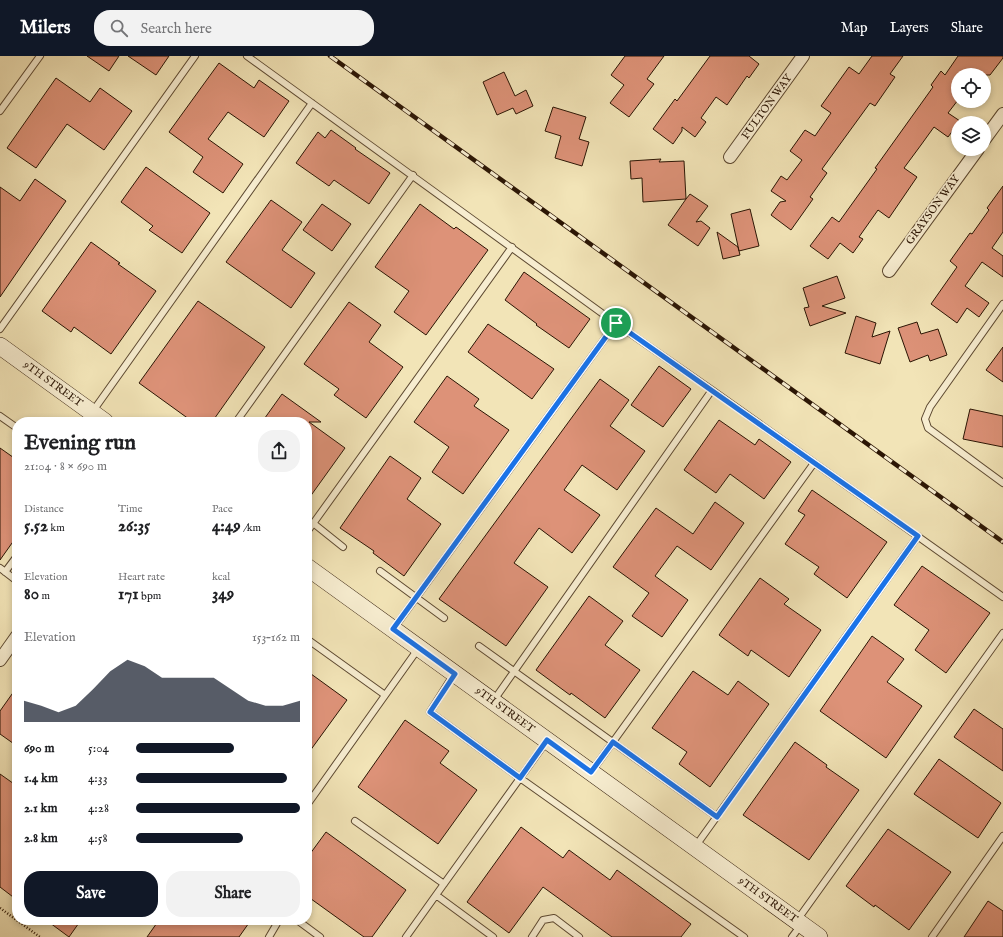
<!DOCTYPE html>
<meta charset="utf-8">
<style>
:root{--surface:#fff;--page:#f2f2f2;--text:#202124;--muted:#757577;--accent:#111827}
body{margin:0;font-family:"IM FELL English",serif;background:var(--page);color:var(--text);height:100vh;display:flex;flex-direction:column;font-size:15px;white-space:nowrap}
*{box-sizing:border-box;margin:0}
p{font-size:13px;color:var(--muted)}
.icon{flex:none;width:22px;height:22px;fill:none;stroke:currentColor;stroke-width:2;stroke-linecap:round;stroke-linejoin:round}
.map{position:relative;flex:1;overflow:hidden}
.details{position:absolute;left:12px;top:361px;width:300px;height:508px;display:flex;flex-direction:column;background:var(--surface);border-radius:16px;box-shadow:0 2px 6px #0003}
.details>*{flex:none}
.tools{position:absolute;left:951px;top:12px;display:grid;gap:8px}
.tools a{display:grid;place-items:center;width:40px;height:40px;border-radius:50%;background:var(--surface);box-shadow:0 2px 6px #0003;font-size:20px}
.pin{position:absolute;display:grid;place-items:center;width:34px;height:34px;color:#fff;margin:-17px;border:2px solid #fff;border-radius:50%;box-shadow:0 1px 4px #0007}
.round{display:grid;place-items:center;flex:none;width:42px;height:42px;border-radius:16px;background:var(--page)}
.head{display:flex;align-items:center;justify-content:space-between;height:68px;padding:0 12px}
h1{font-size:22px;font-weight:800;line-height:30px}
.stats{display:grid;grid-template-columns:repeat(3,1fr);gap:6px;height:68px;padding:4px 12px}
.stats div{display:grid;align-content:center}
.stats b{font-size:17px;font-weight:800}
.stats small{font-size:11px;font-weight:400}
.stats p{font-size:11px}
.chart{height:112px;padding:8px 12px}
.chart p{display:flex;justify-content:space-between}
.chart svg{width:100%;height:72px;margin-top:4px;fill:var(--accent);opacity:.7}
.cta{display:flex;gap:8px;margin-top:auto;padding:8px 12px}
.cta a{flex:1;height:46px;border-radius:16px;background:var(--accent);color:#fff;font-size:16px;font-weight:800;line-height:46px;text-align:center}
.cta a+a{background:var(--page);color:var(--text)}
ul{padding:0 12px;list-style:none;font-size:13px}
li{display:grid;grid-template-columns:64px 48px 1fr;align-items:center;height:30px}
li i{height:10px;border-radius:5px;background:var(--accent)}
header{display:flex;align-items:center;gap:24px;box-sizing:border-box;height:56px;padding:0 20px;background:var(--accent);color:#fff}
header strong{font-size:19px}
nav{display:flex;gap:22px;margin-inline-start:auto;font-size:14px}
.search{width:280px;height:36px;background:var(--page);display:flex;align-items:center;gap:10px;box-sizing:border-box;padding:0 14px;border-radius:16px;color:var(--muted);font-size:15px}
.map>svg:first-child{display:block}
.building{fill:#dd9278;stroke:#2b1504}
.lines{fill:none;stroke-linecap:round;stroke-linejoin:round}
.lane-casing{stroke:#5d4931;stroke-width:8}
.street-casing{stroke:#5d4931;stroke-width:14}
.secondary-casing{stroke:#2b1504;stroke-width:18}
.path{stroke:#2b1504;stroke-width:2.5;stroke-dasharray:1 2;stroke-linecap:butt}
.lane{stroke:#f7edd0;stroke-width:6}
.street{stroke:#f7edd0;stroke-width:12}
.secondary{stroke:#f7edd0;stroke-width:17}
.rail-casing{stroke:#2b1504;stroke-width:4.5}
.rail{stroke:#f7edd0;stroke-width:3;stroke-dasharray:9;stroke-linecap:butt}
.route-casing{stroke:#fff;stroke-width:8}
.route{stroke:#1a73e8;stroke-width:5}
.labels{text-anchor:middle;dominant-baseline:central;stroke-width:3.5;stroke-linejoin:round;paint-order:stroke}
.street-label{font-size:11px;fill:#2b1504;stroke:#f7edd0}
</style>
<header>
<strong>Milers</strong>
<div class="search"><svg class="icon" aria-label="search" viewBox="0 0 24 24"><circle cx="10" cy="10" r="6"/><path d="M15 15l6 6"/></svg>Search here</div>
<nav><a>Map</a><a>Layers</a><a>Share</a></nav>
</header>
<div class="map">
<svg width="1003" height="881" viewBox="0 0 1003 881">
<rect width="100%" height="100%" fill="#f2e4b7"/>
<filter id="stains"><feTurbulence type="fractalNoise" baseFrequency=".005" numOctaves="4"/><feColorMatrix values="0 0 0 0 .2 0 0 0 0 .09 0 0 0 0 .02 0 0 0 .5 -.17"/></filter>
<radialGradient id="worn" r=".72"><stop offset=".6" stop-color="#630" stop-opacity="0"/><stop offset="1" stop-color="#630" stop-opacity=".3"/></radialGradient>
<!-- building -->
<path class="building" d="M87,0H119L109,15Z
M128,0H169L156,19Z
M625,0H664L647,23L654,28L629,61L610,47L624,29L611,19Z
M710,0H749L759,8L749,22L747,20L727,49L716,41L701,62L706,66L695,81L682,71V75L673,88L653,73L675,43L677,45Z
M872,0H903L890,18L895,21L875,50L870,47L822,113L827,117L810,141L813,143L791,174L771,159L780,146L786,145L771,135L781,120L787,124L802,104L790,95L805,74L815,80L831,57L821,50L849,11L859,18Z
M958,0H1003V2L990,19H958V44L948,57L960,65L948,81L934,71L921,89L904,112L917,121L889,162L878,154L859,181L863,183L853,197L840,187L828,203L810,190L832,161L839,166L877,113L875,112L933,31L931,29L941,15L945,19Z
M219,7L254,32L259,24L289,45L264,81L228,56L208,83L243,108L223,137L193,116L203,101L169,76Z
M504,16L515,40L526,34L533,50L516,58L513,52L497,59L483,26Z
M56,22L90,46L100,32L132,55L104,94L67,68L36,112L7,92Z
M553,51L586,61L579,83L589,86L582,110L555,102L561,80L545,75Z
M331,74L356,92L355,93L390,117L369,148L334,124L329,130L296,107L318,76L325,82Z
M661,103L659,106L684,105L686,143L690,138L708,150L696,166L701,165L710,172L698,190L668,169L686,143L643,146L642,122L631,123L630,105Z
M146,111L210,157L182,197L149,174L153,170L121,146Z
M35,123L66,145L0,241V131L20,145Z
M1003,130V176L992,192L1003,200V221L982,206L965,230L989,247L979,261L967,252L957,267L931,248L957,211L950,205L970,177L972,178L989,154L987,152Z
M271,144L302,166L282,194L315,217L291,252L226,206Z
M322,148L351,168L332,195L303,174Z
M420,148L454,173L456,171L488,194L426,279L394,256L409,235L375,211Z
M750,153L759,190L739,195L731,158Z
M717,176L738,191L740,199L723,203Z
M91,186L120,207L118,208L156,235L111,298L74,271L71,276L42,255Z
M524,216L590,263L569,292L536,269L537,268L505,244Z
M837,220L845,242L822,250L846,257L810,270L804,252L809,251L803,232Z
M198,245L265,291L212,366H193L139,327Z
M349,246L381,269L369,286L403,311L366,362L334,339L339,333L304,308Z
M856,260L876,267L872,281L890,275L880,308L845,297Z
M917,266L921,278L938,273L947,299L930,305L928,299L910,306L898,272Z
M488,268L554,313L532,343L468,296Z
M1003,291V326L986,314Z
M659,310L691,333L663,371L631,349Z
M447,320L479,343L474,350L509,374L463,438L432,416L449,391L414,366Z
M600,323L629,344L610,370L645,395L617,434L582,409L564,434L600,459L572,497L539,472L514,507L548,531L506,590L439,543Z
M282,338L321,366H309L345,392L307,445V366H262Z
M970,353L1003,360V391L963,383Z
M719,364L755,389L759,383L791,406L764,443L730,418L716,437L684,414Z
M0,392L17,404V480L0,504Z
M390,400L421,422L407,443L441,468L404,520L373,497L374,495L340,472Z
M812,434L887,486L847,542L814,518L819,511L785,488L805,459L798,455Z
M715,446L744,467L711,514L677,490L655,520L688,544L662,581L632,560L649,537L613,511L656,452L693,478Z
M922,510L990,557L946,617L915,594L929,574L894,549Z
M760,522L789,543L784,548L821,574L789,621L751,594L748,600L719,579Z
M589,540L623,565L605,589L640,614L605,662L571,637L570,639L536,614Z
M872,580L904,603L887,626L922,650L886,702L820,655Z
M307,615L347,644L307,699Z
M693,615L728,639L738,625L769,648L710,731L679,708L687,696L652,672Z
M17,631V690L0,678V655Z
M974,653L1003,673V715L954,681Z
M405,664L449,695L440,707L477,734L438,788L358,731Z
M795,686L827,709L826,711L859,734L809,804L743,759Z
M939,703L1001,747L978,782L914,738Z
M0,718L17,730V844L0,831Z
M521,771L563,802L569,794L610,824L617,814L691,868L681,881H612L543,831L509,877L467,846Z
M888,773L951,816L909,874L875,849L874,851L846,830Z
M326,776L406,834L372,881H364L307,840V802Z
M988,845L1003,855V881H964Z
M46,864H81L69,881Z
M159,864H251L239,881H147Z"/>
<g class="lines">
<defs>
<path id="lane" d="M247,0L621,271L712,334
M0,55L40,0
M1003,248L930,351L925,363L928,372L1003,427
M0,273L195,0
M93,355L312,47
M0,360L17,372
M236,366L413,119
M313,467L343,491
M307,476L512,191
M0,512L17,525
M380,515L444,562
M5,516L17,500
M394,572L616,267
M307,583L385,639
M479,590L717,761
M454,618L430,656L520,722L744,881
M494,644L712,334L1003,541
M592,715L814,407
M307,749L418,593
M355,765L444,828
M695,791L918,480
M798,863L1003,577
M297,864L320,881
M269,881L279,864
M406,881L436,839
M493,881L436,839L546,686
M532,881L543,864L554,862L579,881
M792,881L801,869
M932,881L1003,780"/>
<path id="street" d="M984,84L1003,58
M730,101L803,0
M889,215L978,93
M0,604L17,580"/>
<path id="secondary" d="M0,290L105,366
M307,511L819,881"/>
</defs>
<!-- lane casing -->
<use href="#lane" class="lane-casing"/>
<!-- street casing -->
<use href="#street" class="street-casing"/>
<!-- secondary casing -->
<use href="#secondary" class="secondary-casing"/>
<!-- path -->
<path class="path" d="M0,852L40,881"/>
<!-- lane -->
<use href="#lane" class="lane"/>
<!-- street -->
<use href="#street" class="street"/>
<!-- secondary -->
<use href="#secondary" class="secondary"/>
<defs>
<path id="rail" d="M330,0L1003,486"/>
</defs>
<!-- rail casing -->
<use href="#rail" class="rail-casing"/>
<!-- rail -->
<use href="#rail" class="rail"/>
</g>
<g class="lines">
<defs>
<path id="route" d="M616,267L918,480L717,761L613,686L591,716L547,684L520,722L430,656L455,618L393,573Z"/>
</defs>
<!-- route casing -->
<use href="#route" class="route-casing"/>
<!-- route -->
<use href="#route" class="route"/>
</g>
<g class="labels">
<!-- street labels -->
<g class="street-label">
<text transform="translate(767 51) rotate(-54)">FULTON WAY</text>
<text transform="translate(933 154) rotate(-54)">GRAYSON WAY</text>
<text transform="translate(53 328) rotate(36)">9TH STREET</text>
<text transform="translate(505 654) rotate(36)">9TH STREET</text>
<text transform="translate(768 844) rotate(36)">9TH STREET</text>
</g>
</g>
<rect width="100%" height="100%" filter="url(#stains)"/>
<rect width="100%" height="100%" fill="url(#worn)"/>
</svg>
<div class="tools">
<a><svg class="icon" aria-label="locate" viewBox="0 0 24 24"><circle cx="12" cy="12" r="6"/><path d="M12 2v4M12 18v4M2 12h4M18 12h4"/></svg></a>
<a><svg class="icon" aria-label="layers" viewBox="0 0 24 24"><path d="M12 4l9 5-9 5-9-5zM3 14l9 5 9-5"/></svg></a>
</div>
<div class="pin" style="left:616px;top:267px;background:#1e9e55"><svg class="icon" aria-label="arrive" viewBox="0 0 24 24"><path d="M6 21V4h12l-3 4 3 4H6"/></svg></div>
<section class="details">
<div class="head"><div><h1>Evening run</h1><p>21:04 · 8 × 690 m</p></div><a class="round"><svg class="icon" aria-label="share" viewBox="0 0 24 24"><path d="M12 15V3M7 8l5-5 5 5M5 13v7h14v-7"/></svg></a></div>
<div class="stats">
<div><p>Distance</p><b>5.52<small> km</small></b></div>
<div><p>Time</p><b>26:35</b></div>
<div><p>Pace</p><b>4:49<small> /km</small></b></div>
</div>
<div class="stats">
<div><p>Elevation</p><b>80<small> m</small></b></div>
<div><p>Heart rate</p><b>171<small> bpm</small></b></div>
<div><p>kcal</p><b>349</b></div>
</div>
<div class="chart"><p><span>Elevation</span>153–162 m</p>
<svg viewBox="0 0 160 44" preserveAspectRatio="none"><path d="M0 44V31L10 34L20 38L30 34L40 24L50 13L60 6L70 10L80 17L90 17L100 17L110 17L120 24L130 31L140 34L150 34L160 31V44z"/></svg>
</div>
<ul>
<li><b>690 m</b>5:04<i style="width:60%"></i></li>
<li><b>1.4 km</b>4:33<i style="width:92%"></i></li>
<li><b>2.1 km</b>4:28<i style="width:100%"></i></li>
<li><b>2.8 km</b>4:58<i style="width:65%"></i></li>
</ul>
<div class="cta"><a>Save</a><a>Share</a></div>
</section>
</div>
